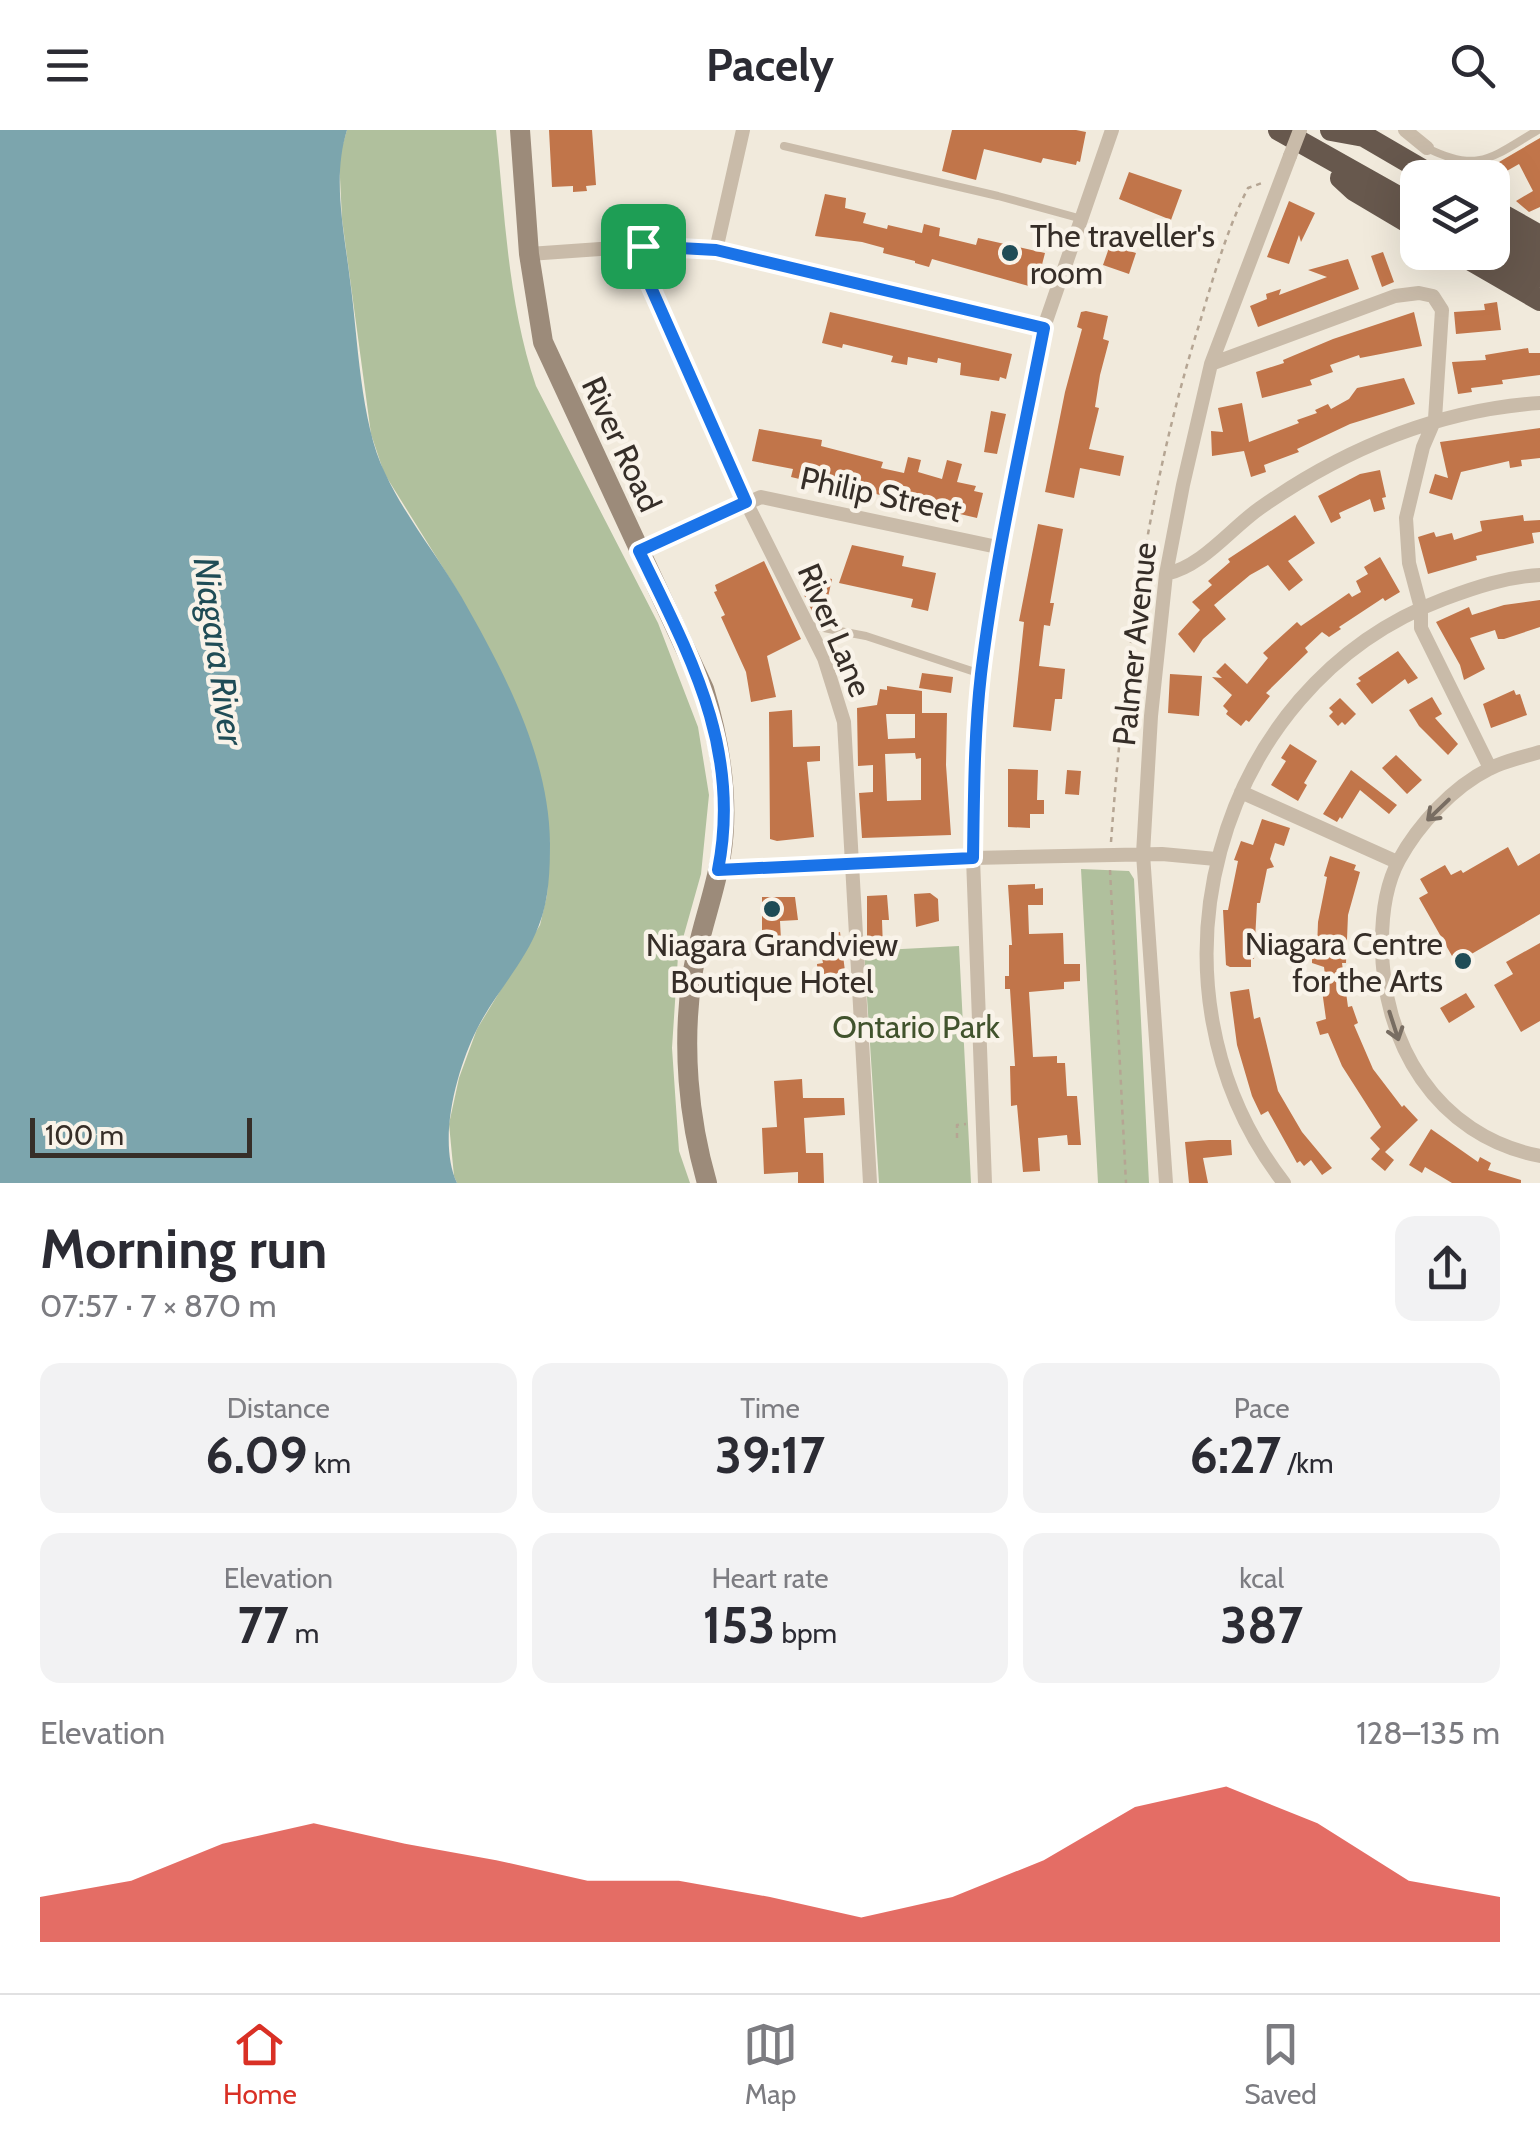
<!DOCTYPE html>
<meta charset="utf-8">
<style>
:root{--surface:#fff;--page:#f2f2f3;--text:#2b2b33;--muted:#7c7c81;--line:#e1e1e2;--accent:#d93025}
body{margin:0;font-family:Cabin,sans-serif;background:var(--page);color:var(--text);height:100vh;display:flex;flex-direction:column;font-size:38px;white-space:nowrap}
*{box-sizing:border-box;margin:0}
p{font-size:32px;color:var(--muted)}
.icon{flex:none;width:55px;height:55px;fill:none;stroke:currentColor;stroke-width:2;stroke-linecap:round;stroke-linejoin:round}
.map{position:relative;height:1053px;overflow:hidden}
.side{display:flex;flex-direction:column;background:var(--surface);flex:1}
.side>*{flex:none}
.tools{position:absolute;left:1400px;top:30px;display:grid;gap:20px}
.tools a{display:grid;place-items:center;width:110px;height:110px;border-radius:20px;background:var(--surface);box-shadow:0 10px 40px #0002;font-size:50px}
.scale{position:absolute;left:30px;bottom:25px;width:222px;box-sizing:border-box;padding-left:10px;border:5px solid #362e28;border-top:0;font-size:28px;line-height:35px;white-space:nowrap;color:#362e28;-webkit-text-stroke:8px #f9f3e9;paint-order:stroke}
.pin{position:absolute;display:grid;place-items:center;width:85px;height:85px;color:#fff;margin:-42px;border-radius:20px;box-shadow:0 5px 15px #0006}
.round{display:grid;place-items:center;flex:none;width:105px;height:105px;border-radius:20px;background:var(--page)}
.summary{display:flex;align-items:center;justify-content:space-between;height:170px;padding:0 40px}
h1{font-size:55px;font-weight:700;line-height:75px}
.stats{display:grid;grid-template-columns:repeat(3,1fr);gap:15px;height:170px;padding:10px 40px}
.stats div{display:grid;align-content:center;border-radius:20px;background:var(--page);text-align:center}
.stats b{font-size:50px;font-weight:700}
.stats small{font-size:28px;font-weight:400}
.stats p{font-size:28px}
.chart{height:280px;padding:20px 40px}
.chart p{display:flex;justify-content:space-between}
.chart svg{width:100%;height:180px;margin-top:10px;fill:var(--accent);opacity:.7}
header{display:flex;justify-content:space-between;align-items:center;height:130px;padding:0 40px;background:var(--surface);font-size:45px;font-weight:700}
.tab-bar{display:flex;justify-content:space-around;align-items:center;height:140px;border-top:2px solid var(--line);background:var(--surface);font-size:28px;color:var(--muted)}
.tab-bar a{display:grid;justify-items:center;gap:5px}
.tab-bar .active{color:var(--accent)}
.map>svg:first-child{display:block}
.green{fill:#b0c09d}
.water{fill:#7ca5ad}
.building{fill:#c1754a;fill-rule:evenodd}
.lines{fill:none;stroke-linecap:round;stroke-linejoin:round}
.path{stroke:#b5a593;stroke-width:2.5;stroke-dasharray:5 5;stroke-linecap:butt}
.service{stroke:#c9bba9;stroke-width:8}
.minor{stroke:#c9bba9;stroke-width:14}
.secondary{stroke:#9c8b7a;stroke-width:20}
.trunk{stroke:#67584d;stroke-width:22}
.minor-bridge{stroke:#c9bba9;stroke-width:14}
.oneway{stroke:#786d62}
.route-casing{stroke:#fff;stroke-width:20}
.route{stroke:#1a73e8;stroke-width:12}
.poi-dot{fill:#1f4c56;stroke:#f9f3e9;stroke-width:4}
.labels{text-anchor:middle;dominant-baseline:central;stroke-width:9;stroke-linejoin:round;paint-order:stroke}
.poi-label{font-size:32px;fill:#362e28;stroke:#f9f3e9;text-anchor:start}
.street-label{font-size:32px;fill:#362e28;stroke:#f9f3e9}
.park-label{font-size:32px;fill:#41532d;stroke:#f9f3e9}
.water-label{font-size:35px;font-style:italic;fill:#1f4c56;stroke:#f9f3e9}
</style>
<header><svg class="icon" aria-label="menu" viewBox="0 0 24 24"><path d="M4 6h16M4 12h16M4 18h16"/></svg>Pacely<svg class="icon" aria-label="search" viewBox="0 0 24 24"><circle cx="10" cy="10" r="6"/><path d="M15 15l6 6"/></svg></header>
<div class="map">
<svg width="1540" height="1053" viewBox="0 0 1540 1053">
<rect width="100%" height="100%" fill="#f1eadc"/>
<!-- green -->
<path class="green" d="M347,0H496C505,86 508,174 536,256L658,493L698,597L709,665L701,744L678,826L672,918L679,1021L690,1053H457L454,1046L449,994L459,948L477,899L540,795L547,765L550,712L460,465L384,343L371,304L342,89L339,27Z
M1081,739L1129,741L1134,749L1149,1053H1098Z
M959,816L971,1053H879L864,821Z"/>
<!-- water -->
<path class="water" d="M0,0H347C332,48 344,100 350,150C358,207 360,292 385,343C405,386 437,425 461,466C503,540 549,625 550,713C550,739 549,770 539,795C525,833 495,863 477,899C457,939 437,1010 457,1053H0Z"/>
<!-- building -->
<path class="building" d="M549,0H592L596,55L586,56L587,61L573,62V56L552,57Z
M952,0H1076L1086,2L1080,32L1077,31L1076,35L1043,28L1041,33L984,19L976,50L942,41Z
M1540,8V77L1529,82L1516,71L1533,61L1519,34L1505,42L1499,32Z
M1129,42L1182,60L1171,90L1119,69Z
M825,64L846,68L845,78L866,83L863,93L887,99L888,95L922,103L924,94L940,98L939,106L976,115L978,108L1045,123L1036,158L932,129L929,137L915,133V131L883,123L884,118L862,112L815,106Z
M1289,71L1315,83L1301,112L1299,105L1289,134L1267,127Z
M1110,115L1136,123L1129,144L1103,135Z
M1383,122L1394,152L1382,157L1371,126Z
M1348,129L1359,159L1258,197L1250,176L1267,169L1266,164L1281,159L1279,165L1327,147L1308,140Z
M1497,172L1501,200L1456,204L1454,182L1485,180L1484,174Z
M1086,181L1108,186L1103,209L1109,211L1100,245L1095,277L1099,278L1089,319L1124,326L1120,346L1080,338L1074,368L1045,362L1065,262L1082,199L1077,197L1081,182Z
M830,182L1012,224L1006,249L1000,247L999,251L960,245L961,233L938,228L937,233L908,227L907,235L891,232L893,226L843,214L842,218L822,213Z
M1414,182L1422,216L1360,228L1359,225L1330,235L1333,242L1310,250L1312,255L1262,268L1256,242L1284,233L1283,230L1333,209Z
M1528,218L1529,223H1540V245L1502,250L1503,254L1471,258L1472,262L1458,264L1452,232L1486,230L1485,225Z
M1404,248L1415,274L1350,294L1297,319L1299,322L1264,335L1266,342L1251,347L1244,321L1212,326L1211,301L1223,302L1218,278L1242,273L1249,312L1299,293L1297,290L1317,283L1315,280L1328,274L1331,279L1349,269L1357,258Z
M991,281L1006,284L997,324L984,322Z
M1540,298V328L1521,330L1522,336L1510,338L1509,331L1461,342L1452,370L1429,363L1435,344L1448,348L1440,312Z
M759,299L822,310L821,316L883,332L881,338L904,343L908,327L921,330L918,342L942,349L947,330L962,334L957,352L976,356L974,361L983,363L977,388L926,376L927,372L881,361L880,365L813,348L812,352L791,347L793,339L752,331Z
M1380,340L1386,367L1382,368L1385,379L1374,382L1370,369L1339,383L1341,388L1331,393L1318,366L1360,344Z
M1295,385L1315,413L1288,431L1303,450L1289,461L1268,435L1250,445L1214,475L1226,489L1203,509L1194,523L1178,504L1200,480L1192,472L1212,455L1208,451L1230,432L1228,429Z
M1523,385L1524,391L1540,390V402L1532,403L1534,413L1476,426L1477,430L1428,444L1418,407L1434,402L1436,407L1452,403L1454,410L1482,401L1480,391Z
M1038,394L1063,399L1050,473H1054L1050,496L1044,495L1039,536L1065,539L1062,569H1055L1051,601L1013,597L1024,492L1019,491Z
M852,415L904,426L902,436L936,443L928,481L911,477L913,469L839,453Z
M1380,427L1400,462L1385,471L1383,468L1339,497L1341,499L1329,507L1322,502L1305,518L1308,522L1266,563L1270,566L1249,592L1246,590L1241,596L1226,584L1228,581L1223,576L1232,565L1212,547L1222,548L1216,542L1225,533L1247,554L1268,528L1263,523L1297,492L1301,496L1349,463L1352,467L1361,462L1356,451L1368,444L1364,437Z
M764,431L801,509L767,526L776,567L751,572L746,542L721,487L725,485L714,462L717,461L715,455Z
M809,444L832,449L823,490L816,489L804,465Z
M1540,470V497L1504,509H1498L1495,500L1470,508L1485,539L1464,550L1460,535L1436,492L1469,477L1472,485L1504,475Z
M1398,521L1418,548L1408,554L1405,549L1372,574L1356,554L1361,551L1358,548Z
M922,543L953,547L951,563L919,558Z
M1170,544L1202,546L1199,586L1168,583Z
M887,556L922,561V583H947L946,635L951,705L862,708L859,663L873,662V635L858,636L857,578L877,575L880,559L887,560ZM886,584H915V608L888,609ZM915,623L916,629L921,628V670L887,671L885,624Z
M1514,560L1516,565L1520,564L1527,585L1491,598L1483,574Z
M1432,567L1442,584L1435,588L1458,614L1448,625L1419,596L1409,580Z
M1340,568L1356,584L1345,595L1342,592L1338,596L1329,586L1333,582L1329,578Z
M792,580L793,617L820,616V631L807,632L814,707L777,711L770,709L769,582Z
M1290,614L1317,631L1304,653L1307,655L1298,671L1271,655L1286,631L1281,628Z
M1396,625L1422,650L1407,664L1382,638Z
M1008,639L1038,640L1037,670H1044V684H1030V698L1008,697Z
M1067,640L1081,641L1079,665L1065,664Z
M1351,640L1397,675L1389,684L1360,660L1342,689L1340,687L1337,692L1323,684Z
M1262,689L1290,698L1284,716L1275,713L1270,729L1274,737L1267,739L1260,773H1257L1254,829H1251V837H1230L1226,835L1223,780H1228L1238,731L1234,730L1241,711L1253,715Z
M1508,717L1518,736L1540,723V784L1456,833L1419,768L1428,763L1420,749L1445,735L1451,745L1461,740L1463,743Z
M1330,726L1356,735L1354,740L1360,742L1348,785L1346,833H1342L1348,877L1352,876L1358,893L1354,895L1373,939L1402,977L1404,975L1418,990L1385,1022L1394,1030L1385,1041L1371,1029L1380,1019L1370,1008L1381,997L1342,936L1328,903L1320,905L1316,892L1326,889L1320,846L1325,845L1324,837L1312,833V819H1317L1318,792L1327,747L1324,746Z
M1035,754V759L1043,758V775H1028L1029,804L1063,803L1064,834H1080V851L1064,852V859L1029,862L1033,927L1057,926V933H1065L1067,966H1077L1081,1015H1068L1067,1005L1038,1008L1040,1041L1023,1042L1017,975L1011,976L1010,936H1015L1010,859H1005V846H1009V815H1012L1008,755Z
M930,763L938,769L939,791L916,797L914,764Z
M887,765L889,790H882L883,819L867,820V766Z
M762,767H795L798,790L780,791L781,810L762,811Z
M840,802L846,849L824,850V847H818L817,834L823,833L822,828H830L829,803Z
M1540,813V891L1521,902L1494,855L1513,844L1506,832Z
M1249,859L1254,889L1260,887L1278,961L1302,1002L1332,1038L1322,1045L1311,1030L1304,1036L1300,1031L1297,1033L1268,981L1261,985L1252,966L1237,915L1230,862Z
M1466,863L1475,877L1449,893L1440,878Z
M802,949L803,968H844L845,985L804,988L806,1023H823L824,1053H798V1042L764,1044L762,998L777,997L774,951Z
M1431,999L1478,1032L1480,1027L1491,1033L1488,1040L1521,1050V1053H1452L1425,1037L1422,1043L1409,1035Z
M1209,1010H1231L1232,1025L1203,1028L1208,1053H1189L1185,1012Z"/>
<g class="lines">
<!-- path -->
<path class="path" d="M646,133L649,153L741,360
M1111,712C1124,536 1146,364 1199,195C1213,149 1226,101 1248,58L1262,53
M1110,740L1126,1053
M957,1008V995L966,994"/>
<!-- service -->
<path class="service" d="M784,16L998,66L1082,89
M1427,18C1479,44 1492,27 1538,0
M808,495L866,506L981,544"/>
<!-- minor -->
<path class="minor" d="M1405,0L1427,18
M716,120L743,0
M529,124L643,116L716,120L1044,197
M1211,234L1395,166L1419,163L1433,166L1442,180L1435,289L1423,317L1406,388L1409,433L1421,478V498L1490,638
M746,372L824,528L844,592L870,1053
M639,421L761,367L1002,418
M1166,444C1203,436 1230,399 1260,378C1344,319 1437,280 1540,273
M1540,622C1524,627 1504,631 1489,639C1453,657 1418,695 1399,730C1386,754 1382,786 1382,812C1381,912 1436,1006 1540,1026
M1241,662L1397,732
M718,740L973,728L1162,724L1216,729
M985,1053L973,728L975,633L981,544L1002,418L1044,197L1112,0
M1166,1053L1143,724L1151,586L1166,444L1183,355L1211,234L1290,26
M1284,1053C1133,859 1212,556 1444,469C1476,457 1506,447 1540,445"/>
<!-- secondary -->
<path class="secondary" d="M520,0L529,124L543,212L704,559C720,612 730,670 721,726C714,767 698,806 692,847C682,915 688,987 707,1053"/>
<!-- trunk -->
<path class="trunk" d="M1279,0L1418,78
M1331,0L1364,6L1436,48
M1341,48L1354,60L1418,98
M1492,79L1540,106
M1492,98L1540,126
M1492,119L1540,146
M1457,122L1540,170"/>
<!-- minor-bridge -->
<path class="minor-bridge" d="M1290,26L1300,0"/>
</g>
<!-- one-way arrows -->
<defs><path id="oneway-shaft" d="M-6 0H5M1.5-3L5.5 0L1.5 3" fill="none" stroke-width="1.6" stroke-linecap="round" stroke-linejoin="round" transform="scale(2.5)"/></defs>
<g class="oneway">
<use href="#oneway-shaft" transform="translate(1438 680) rotate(136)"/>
<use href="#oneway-shaft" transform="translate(1394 896) rotate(72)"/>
</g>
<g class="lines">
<defs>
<path id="route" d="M643,116L716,120L1044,198C1022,312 995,428 981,544C974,605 974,667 973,728L718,740C742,619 690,526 639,421L746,372L649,153Z"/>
</defs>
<!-- route casing -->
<use href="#route" class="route-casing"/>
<!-- route -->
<use href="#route" class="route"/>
</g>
<!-- markers -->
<g class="poi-dot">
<circle cx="1010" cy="123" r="10"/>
<circle cx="772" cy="779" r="10"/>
<circle cx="1463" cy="831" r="10"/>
</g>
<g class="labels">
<!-- poi labels -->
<g class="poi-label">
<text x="1030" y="105">The traveller's<tspan x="1030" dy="37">room</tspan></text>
<text x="1443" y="813" text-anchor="end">Niagara Centre<tspan x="1443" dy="37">for the Arts</tspan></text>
<text x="772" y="814" text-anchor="middle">Niagara Grandview<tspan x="772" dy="37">Boutique Hotel</tspan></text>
</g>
<!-- street labels -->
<g class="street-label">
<text transform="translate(622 314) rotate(65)">River Road</text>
<text transform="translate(881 364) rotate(12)">Philip Street</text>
<text transform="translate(835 500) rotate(67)">River Lane</text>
<text transform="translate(1134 514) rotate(-84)">Palmer Avenue</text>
</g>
<!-- park labels -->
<g class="park-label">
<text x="916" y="896">Ontario Park</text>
</g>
<!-- water labels -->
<g class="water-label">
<text transform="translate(219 521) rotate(82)">Niagara River</text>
</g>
</g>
</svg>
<div class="tools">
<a><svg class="icon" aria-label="layers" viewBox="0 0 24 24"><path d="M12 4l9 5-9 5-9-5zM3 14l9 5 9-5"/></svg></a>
</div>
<div class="scale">100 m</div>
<div class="pin" style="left:643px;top:116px;background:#1e9e55"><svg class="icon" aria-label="arrive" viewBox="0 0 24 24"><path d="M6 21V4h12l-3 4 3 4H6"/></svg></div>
</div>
<section class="side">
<div class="summary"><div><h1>Morning run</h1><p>07:57 · 7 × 870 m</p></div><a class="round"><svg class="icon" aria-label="share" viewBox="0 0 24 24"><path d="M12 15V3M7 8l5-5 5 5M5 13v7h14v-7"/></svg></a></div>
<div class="stats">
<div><p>Distance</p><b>6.09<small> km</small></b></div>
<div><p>Time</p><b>39:17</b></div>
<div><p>Pace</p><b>6:27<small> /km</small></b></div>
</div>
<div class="stats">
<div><p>Elevation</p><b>77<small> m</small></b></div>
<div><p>Heart rate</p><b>153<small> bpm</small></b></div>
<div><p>kcal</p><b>387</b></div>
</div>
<div class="chart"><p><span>Elevation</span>128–135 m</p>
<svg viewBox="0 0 160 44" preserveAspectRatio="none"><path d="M0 44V33L10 29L20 20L30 15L40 20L50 24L60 29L70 29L80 33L90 38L100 33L110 24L120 11L130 6L140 15L150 29L160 33V44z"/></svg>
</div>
</section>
<nav class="tab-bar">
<a class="active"><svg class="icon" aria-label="home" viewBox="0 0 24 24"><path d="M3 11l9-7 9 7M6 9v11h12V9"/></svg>Home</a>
<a><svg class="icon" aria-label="map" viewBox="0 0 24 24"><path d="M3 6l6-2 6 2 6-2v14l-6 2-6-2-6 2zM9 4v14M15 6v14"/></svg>Map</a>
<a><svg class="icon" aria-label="saved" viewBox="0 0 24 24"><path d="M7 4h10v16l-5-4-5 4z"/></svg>Saved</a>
</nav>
